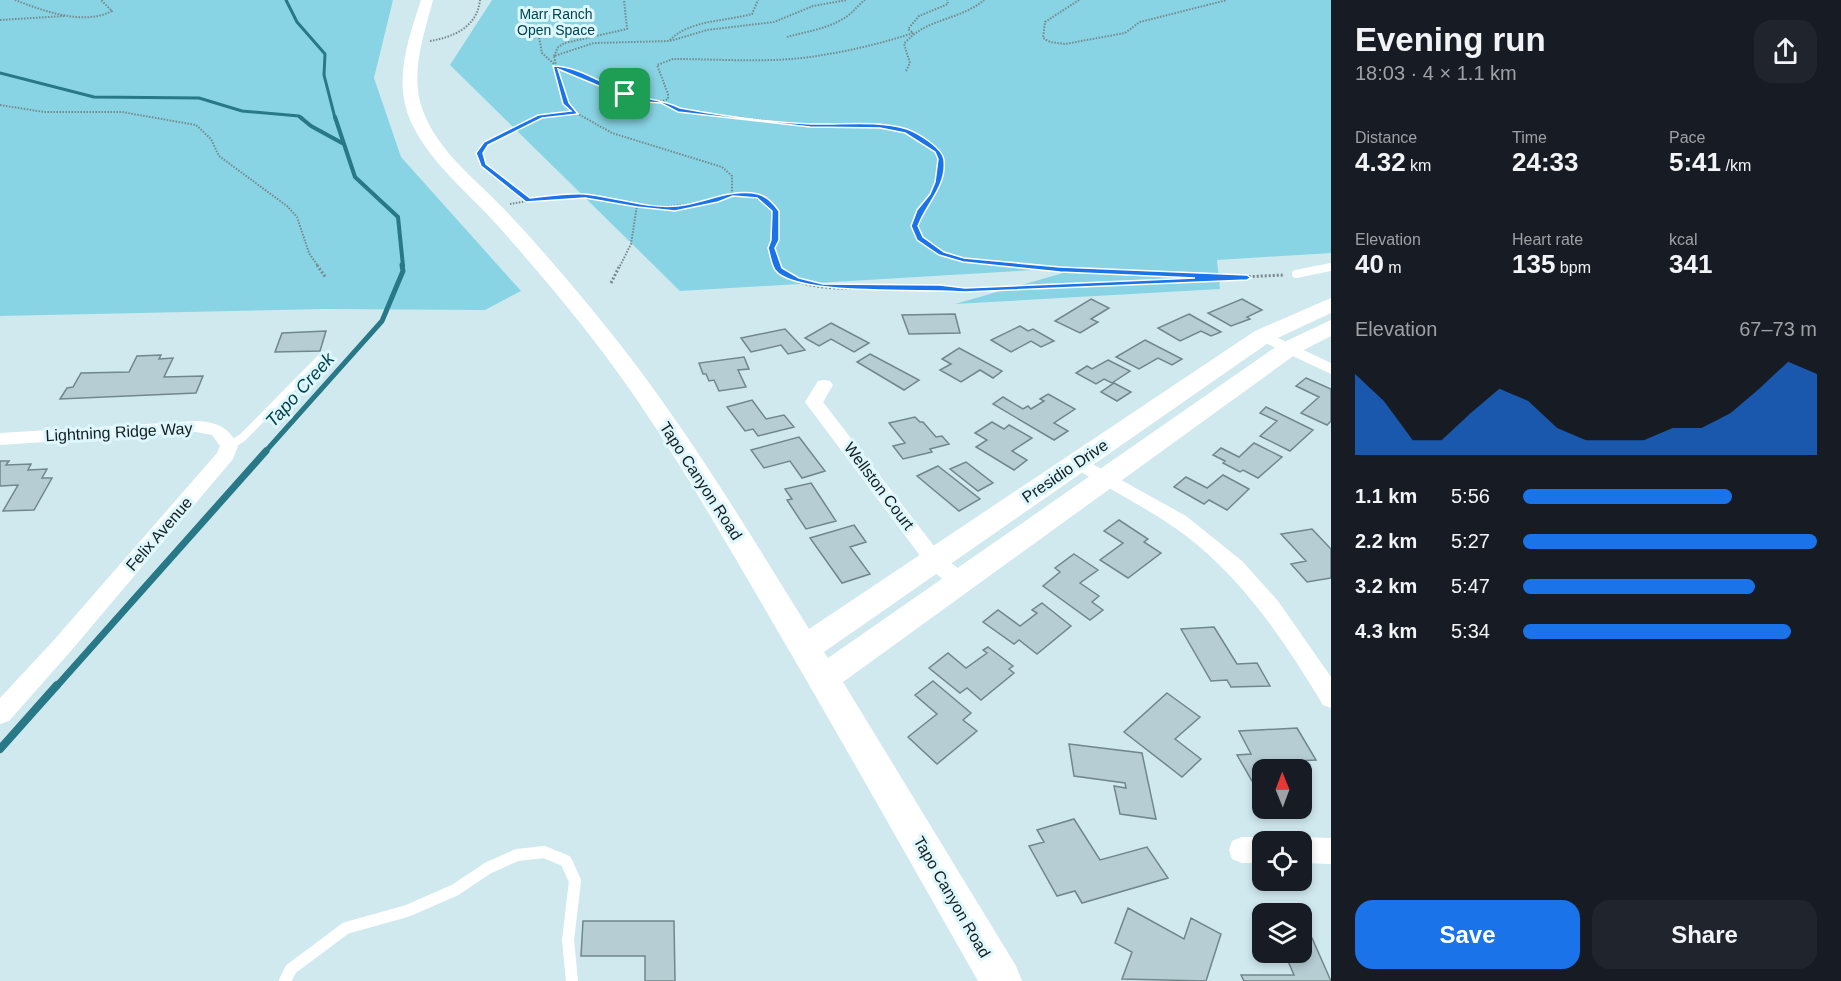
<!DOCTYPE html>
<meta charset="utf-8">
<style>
:root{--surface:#171b24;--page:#20242c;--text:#f1f3f6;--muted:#9ea1a6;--accent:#1a73e8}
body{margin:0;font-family:Helvetica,sans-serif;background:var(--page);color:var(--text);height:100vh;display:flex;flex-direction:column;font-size:22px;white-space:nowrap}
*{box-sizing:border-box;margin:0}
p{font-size:20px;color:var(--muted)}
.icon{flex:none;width:33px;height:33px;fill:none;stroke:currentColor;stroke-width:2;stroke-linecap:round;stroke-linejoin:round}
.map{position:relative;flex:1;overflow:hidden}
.panel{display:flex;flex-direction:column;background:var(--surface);width:510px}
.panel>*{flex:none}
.needle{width:39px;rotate:359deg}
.buttons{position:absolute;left:1252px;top:759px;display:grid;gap:12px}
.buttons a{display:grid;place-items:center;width:60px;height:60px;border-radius:12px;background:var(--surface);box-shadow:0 3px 9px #0003;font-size:30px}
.pin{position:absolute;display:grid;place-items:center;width:51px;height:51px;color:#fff;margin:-26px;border-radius:12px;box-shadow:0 3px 9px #0006}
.round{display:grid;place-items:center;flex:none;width:63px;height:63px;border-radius:18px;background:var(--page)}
.headline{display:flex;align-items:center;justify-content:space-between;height:102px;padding:0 24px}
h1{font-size:33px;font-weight:800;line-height:45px}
.figures{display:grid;grid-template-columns:repeat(3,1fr);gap:9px;height:102px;padding:6px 24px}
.figures div{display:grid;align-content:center}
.figures b{font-size:26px;font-weight:800}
.figures small{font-size:16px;font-weight:400}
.figures p{font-size:16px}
.chart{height:168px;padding:12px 24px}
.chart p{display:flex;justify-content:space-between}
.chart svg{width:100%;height:108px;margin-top:6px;fill:var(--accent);opacity:.7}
.button{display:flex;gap:12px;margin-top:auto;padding:12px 24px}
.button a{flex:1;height:69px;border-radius:18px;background:var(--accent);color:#fff;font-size:24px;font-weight:800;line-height:69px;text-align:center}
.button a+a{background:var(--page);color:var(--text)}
ul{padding:0 24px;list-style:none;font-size:20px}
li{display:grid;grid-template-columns:96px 72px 1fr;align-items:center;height:45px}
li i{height:15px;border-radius:8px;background:var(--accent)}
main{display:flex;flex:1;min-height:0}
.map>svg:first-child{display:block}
.green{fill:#89d4e4}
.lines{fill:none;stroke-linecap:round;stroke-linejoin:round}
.stream-far4{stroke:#287887;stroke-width:3}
.stream-far3{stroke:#287887;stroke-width:4}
.stream-far2{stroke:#287887;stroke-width:5}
.stream-far1{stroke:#287887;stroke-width:7}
.stream{stroke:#287887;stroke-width:8}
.building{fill:#b5cdd3;stroke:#70878c;stroke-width:1.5}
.path-far1{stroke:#76878b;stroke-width:2;stroke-dasharray:1.5 1.5;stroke-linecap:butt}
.path{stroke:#76878b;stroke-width:3;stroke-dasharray:2 2;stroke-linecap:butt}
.lane-far1{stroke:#fff;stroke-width:8}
.lane{stroke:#fff;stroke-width:12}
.street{fill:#fff;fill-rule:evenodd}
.secondary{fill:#fff;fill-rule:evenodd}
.route{fill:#1a73e8;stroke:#fff;stroke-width:1.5;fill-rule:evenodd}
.labels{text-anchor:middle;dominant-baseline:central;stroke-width:6;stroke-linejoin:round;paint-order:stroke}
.far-park-label{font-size:14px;fill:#00444f;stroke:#ddf7fc}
.street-label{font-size:16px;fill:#141d1f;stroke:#ddf7fc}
.water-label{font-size:18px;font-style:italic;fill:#00424d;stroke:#ddf7fc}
</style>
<main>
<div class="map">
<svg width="1331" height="981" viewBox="0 0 1331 981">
<rect width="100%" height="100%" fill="#d0e9ef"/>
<!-- green -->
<path class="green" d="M0,0H393L374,78L401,157L521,291L485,310L326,309L0,316Z
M492,0H1331V253L1217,260L1220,289L955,304L1084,267L680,291L450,65Z"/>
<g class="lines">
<!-- stream-far4 -->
<path class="stream-far4" d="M286,0L297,22L325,54L324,75L335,118
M0,73L94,97L199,98L242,111L299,116L302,118"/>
<!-- stream-far3 -->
<path class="stream-far3" d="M300,117L311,126L342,143
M335,117L355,177L398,217L403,266"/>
<!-- stream-far2 -->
<path class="stream-far2" d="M265,452L382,321L403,271L402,265"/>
<!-- stream-far1 -->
<path class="stream-far1" d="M56,687L266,451"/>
<!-- stream -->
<path class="stream" d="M0,749L57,685"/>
</g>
<!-- building -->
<path class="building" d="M1091,299L1109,308L1091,319L1098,322L1080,333L1055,321Z
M1242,299L1262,310L1247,317L1250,319L1231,326L1208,313Z
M955,314L960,333L909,334L902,315Z
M1189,314L1221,332L1211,336L1201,331L1180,341L1158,328Z
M831,323L869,343L854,352L831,339L819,346L805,338Z
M1020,326L1028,331L1033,329L1054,341L1041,347L1031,341L1011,352L991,340Z
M785,329L805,350L788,354L781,345L751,352L741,338Z
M326,331L320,351L275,352L282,333Z
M1145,340L1182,359L1172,365L1158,358L1139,369L1116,357Z
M959,348L1002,371L993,378L980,370L961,382L940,370L951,364L942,359Z
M870,354L919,380L904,390L857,362Z
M161,355L159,359L173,358L164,377L203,376L196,393L60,399L67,388L73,387L81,373L129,372L137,356Z
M744,357L749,369L738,370L746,387L719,391L714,380L709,381L706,374H703L699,363Z
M1108,360L1130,371L1112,383L1104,379L1096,384L1076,373L1087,366L1092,369Z
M1306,378L1331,389V421L1327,425L1301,413L1319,397L1296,386Z
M1114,383L1131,392L1117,401L1101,392Z
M1048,394L1075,409L1054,423L1068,431L1054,440L993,404L1003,397L1023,409L1028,406L1031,409L1044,401L1040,399Z
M752,400L766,419L784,415L794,427L758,436L753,429L745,431L727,407Z
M1266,407L1313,430L1290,451L1260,436L1277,421L1260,413Z
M915,417L920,422H923L936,437L942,436L949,444L930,449L932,452L903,459L893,446L905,443L889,423Z
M992,422L1004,429L1009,425L1032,438L1012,451L1027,460L1014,470L976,447L987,440L975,433Z
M799,437L825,471L802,478L790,461L764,468L751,450Z
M1254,443L1282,457L1258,478L1243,470L1240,472L1223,463L1225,461L1213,455L1221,448L1239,457Z
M0,461H9L6,465L31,464L28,470L47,469L42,478H52L34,510L3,511L18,485L0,486Z
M966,462L993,483L978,491L950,469Z
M938,466L980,499L959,511L917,476Z
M1223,475L1249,489L1227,510L1209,500L1204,504L1174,487L1186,477L1207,488Z
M811,483L836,521L806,529L787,500L792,499L785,489Z
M1119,520L1148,539L1144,542L1161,553L1128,578L1100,560L1123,543L1104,531Z
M854,525L866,542L850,547L870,574L842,583L810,538Z
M1312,529L1331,549V578L1307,582L1291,564L1306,561L1281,534Z
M1074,554L1098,570L1080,583L1099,596L1092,602L1103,610L1090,620L1043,586L1060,572L1055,568Z
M1042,603L1071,626L1037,654L1019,640L1014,644L983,622L998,610L1020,626L1037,613L1032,610Z
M1214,627L1237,664L1257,663L1270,686L1231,687L1227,680L1211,681L1181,629Z
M988,647L1013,666L1009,669L1014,673L981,700L967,688L960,693L929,668L948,653L966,668L987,653L983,650Z
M933,681L971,713L963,720L977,731L937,764L908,737L937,714L915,695Z
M1167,693L1200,717L1175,739L1201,759L1182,777L1124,732Z
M1297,728L1316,760L1269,762L1273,770H1263V781H1252L1237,755L1251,754L1239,731Z
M1069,744L1142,753L1156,819L1120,814L1114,786L1126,788L1125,783L1074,776Z
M1074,819L1100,860L1147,847L1168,878L1082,903L1075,891L1057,896L1029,846L1044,842L1037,830Z
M1128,908L1184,939L1191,918L1221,934L1206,981L1122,979L1132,952L1115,943Z
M583,921H674L675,981H645V956H581Z
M1302,938H1312L1331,981H1244L1241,975H1294L1284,952H1302Z"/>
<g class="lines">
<!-- path-far1 -->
<path class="path-far1" d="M15,0C44,11 83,26 112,11L101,0
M1079,0L1045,22L1043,38L1050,42L1065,44L1125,33L1140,22L1227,0
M0,20L65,16
M537,26L542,53L554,64
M787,37C808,31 834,28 851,13C856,9 859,4 865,0
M670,40C689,20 727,21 752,14L758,0
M430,41C454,37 477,27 480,0
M554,56L558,47L565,43L627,29L624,0
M555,67L645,101H662L678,110L810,126H880L906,131L937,151L941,159L938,182L933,195L920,210L915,226L920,238L941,253L963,260L1023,266
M906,71L910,63L904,44C925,18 959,21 984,0
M663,101L668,99V94L657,65L673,59C718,59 766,63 810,57C845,52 880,44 913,33L908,29L919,16L948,4L947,0
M0,105L44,112H122L196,125L211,139L219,156L287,206L297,217L309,253L318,266
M529,201L483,164L481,148L529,121L540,117L575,113
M510,204C534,200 559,195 583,196C595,197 607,201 619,203C658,209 695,207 732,194
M620,266L631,244L637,205
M777,266L771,248L775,240L776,211C763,198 750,196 732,194V176L722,167L612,133L571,110L562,93L554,56L594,43L670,41L707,30L774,22L813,6L847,0"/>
<!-- path -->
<path class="path" d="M317,265L326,278
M776,265C795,299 885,286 919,286C934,286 950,288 965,290L1284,275
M1008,265L1060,270L1229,277
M611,283L620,265"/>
<!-- lane-far1 -->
<path class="lane-far1" d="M1296,274L1331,267
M229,446L242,438L320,359"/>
<!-- lane -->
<path class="lane" d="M285,981L291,969L346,928L407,911L455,890L488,868L517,855L544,852L566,861L575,881L568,940L572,981"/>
<!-- street -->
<path class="street" d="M1263,331L1331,363V374L1257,339L1255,336Z
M824,380L830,381L833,385L823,402L941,555L968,576L971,582L968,588L960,590L952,588L927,565L808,406L805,402L818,381Z
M196,421C217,422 229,427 238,446L233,459L70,652L9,721L0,724V698L54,640L217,453L220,446L212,435L196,432L0,445V433Z
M1078,456L1186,516L1242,561L1278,601L1331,677V708L1323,705C1285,642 1244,580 1185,535C1150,509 1109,489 1071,466L1069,462L1071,458Z
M1242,837H1263L1273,841L1263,842V863H1242L1232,859L1229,850L1232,841Z
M1302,837L1331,838V864L1302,863V842H1292Z"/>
<!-- secondary -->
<path class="secondary" d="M421,0H433C424,35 409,75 423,111C438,151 474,178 503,208C539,246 574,287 607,328C683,422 745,526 809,629L1255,331L1331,298V313L1271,341L824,652L828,658L1280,344L1331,320V336L1296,354L843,682L1016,966L1022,981H978C904,851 831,721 755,592C716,525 677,458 633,394C592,335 546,280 498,226C469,193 431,164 412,124C392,83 408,40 421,0Z"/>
</g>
<!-- route -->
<path class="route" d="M553,66C579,66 605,86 630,94C648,100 662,99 680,108C723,116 768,122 811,124C843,125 876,120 907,129C918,133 943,148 944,160C947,186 926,204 918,226L923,237L944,252L964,258L1060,267L1247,275L1251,278L1247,280L965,292C928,288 795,297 775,270C771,264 770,254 768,248L771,240L772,211L757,198L733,196L718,202L675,211L637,207L585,198L526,202L481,166L476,153L484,142L538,115L571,111L563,104ZM558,69L623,96L645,102L661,103L678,112L810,127L880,128L905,133L935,152L938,159L935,182L930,194L917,210L911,226L917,240L939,255L963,262L1060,272L1195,278L965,288L940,285L823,284L799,278L782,268L775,248L779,240V211C774,204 767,196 758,194C730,188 705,203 677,206C647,209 615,197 585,194C567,193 548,196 530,198L486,164L483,153L488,145L542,118L578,114L569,103Z"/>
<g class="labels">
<!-- far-park labels -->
<g class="far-park-label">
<text x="556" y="14">Marr Ranch<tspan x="556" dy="16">Open Space</tspan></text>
</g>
<!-- street labels -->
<g class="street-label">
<text transform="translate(119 432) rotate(-3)">Lightning Ridge Way</text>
<text transform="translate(1065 471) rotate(-34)">Presidio Drive</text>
<text transform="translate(701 481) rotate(57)">Tapo Canyon Road</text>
<text transform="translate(879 486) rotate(53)">Wellston Court</text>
<text transform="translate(159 534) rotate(-49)">Felix Avenue</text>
<text transform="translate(952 897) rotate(60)">Tapo Canyon Road</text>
</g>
<!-- water labels -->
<g class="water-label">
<text transform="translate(300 390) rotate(-48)">Tapo Creek</text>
</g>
</g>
</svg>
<div class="buttons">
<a><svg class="needle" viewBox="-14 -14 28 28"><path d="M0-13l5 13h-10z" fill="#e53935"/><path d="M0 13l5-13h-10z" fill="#9ea1a6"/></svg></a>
<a><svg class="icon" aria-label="locate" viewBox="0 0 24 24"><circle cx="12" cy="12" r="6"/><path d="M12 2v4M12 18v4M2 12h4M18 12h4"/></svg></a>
<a><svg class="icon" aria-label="layers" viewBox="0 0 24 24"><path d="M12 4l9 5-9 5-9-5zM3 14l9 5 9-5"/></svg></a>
</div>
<div class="pin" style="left:625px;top:94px;background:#1e9e55"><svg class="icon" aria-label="arrive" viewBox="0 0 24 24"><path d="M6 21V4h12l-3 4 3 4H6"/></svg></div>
</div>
<section class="panel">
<div class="headline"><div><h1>Evening run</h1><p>18:03 · 4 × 1.1 km</p></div><a class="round"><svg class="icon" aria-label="share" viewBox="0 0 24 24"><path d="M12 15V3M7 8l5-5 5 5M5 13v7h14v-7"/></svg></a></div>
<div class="figures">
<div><p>Distance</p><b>4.32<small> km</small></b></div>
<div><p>Time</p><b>24:33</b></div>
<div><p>Pace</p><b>5:41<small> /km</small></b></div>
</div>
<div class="figures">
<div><p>Elevation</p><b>40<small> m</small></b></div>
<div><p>Heart rate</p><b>135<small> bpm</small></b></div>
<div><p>kcal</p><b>341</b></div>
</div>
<div class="chart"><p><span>Elevation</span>67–73 m</p>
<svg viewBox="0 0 160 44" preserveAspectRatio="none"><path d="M0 44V11L10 22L20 38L30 38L40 27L50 17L60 22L70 33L80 38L90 38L100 38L110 33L120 33L130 27L140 17L150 6L160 11V44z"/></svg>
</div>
<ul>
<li><b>1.1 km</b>5:56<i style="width:71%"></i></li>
<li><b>2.2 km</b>5:27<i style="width:100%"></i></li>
<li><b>3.2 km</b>5:47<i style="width:79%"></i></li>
<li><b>4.3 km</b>5:34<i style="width:91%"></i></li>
</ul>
<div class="button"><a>Save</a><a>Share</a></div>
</section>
</main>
